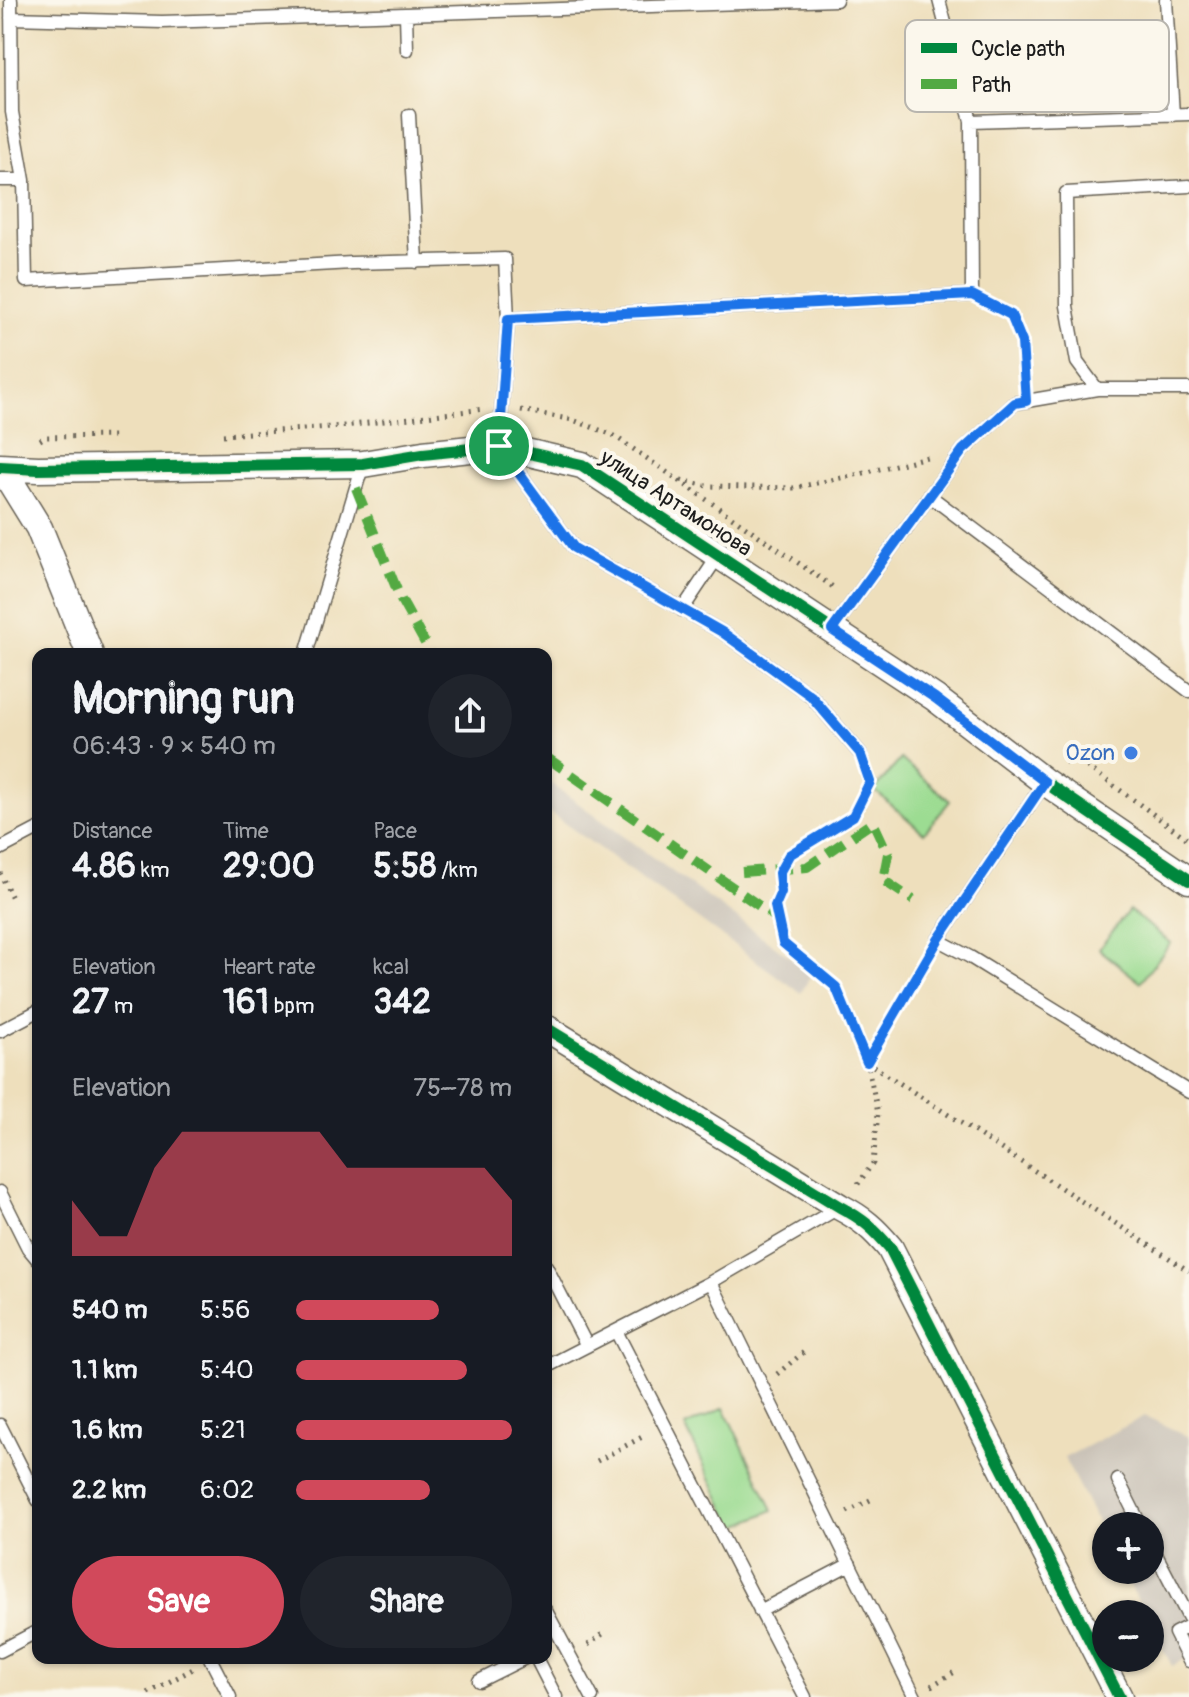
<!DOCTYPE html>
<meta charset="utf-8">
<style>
:root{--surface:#171b24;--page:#20242c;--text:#f1f3f6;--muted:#9ea1a6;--accent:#d1495b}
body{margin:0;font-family:Pangolin,sans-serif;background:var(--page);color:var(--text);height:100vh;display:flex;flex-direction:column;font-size:30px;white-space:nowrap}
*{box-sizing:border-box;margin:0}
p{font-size:26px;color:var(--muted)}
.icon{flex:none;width:44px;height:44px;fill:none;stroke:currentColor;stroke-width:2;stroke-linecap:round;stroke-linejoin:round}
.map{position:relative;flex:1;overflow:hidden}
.drawer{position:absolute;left:32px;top:648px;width:520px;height:1016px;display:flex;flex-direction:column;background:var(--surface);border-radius:16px;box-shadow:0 2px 6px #0004}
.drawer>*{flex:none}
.fabs{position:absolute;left:1092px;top:1512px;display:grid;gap:16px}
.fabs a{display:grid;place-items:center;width:72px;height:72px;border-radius:50%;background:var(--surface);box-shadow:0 2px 6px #0004;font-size:40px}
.pin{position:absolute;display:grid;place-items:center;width:68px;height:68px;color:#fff;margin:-34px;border:4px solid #fff;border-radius:50%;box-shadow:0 2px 8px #0007}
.round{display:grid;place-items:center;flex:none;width:84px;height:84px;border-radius:42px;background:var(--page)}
.head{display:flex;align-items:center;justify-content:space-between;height:136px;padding:0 40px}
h1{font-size:44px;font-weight:800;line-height:60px}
.metrics{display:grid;grid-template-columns:repeat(3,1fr);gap:12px;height:136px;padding:8px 40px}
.metrics div{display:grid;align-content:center}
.metrics b{font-size:34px;font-weight:800}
.metrics small{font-size:22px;font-weight:400}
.metrics p{font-size:22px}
.chart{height:224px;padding:16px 40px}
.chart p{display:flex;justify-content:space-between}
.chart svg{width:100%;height:144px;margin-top:8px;fill:var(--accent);opacity:.7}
.action{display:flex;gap:16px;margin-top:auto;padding:16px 40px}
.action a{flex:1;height:92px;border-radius:48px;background:var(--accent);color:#fff;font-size:32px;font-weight:800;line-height:92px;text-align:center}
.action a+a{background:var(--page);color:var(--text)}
ul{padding:0 40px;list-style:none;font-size:26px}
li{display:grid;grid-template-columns:128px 96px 1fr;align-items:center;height:60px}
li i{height:20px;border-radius:10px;background:var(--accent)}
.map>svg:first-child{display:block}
.industrial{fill:#cac3b8}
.green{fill:#9cdc92;stroke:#5c7c57;stroke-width:2}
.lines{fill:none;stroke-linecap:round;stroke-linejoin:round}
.service-casing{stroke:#666054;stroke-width:15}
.minor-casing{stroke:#666054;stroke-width:29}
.path{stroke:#666054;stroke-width:5;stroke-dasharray:2 6;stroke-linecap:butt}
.service{stroke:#fff;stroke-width:12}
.minor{stroke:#fff;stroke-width:26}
.quiet{stroke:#52a943;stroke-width:10;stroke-dasharray:20 10;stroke-linecap:butt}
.cycleway-casing{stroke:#fbf7ec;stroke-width:17}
.cycleway{stroke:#00873e;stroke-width:12}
.route-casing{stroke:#fff;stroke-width:16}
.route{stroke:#1a73e8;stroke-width:10}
.shop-dot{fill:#3f7fe0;stroke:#fbf7ec;stroke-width:3}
.labels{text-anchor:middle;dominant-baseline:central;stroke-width:8;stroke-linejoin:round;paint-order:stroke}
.street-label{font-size:22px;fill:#1c1c1c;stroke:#fbf7ec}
.shop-label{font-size:22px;fill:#366cbe;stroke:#fbf7ec;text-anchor:end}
.key{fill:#fbf7ec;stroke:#b8b5ae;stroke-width:2}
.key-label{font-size:22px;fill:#1c1c1c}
</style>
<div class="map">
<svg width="1189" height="1697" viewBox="0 0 1189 1697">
<rect width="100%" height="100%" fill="#fbf7ec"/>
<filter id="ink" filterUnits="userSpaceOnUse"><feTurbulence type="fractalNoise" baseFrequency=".0125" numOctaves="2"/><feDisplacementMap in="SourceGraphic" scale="16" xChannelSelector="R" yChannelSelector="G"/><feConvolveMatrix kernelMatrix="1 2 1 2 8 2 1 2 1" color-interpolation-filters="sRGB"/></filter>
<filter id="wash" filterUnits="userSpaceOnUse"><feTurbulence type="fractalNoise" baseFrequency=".006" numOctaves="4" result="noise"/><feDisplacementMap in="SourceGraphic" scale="32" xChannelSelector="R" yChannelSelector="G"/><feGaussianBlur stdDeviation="1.8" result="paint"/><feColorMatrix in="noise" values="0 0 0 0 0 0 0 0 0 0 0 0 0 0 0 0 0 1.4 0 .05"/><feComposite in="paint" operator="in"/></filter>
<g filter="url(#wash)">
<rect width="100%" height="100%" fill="#eedfbc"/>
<!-- industrial -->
<path class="industrial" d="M546,780L812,973L801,993L546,810Z
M1145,1416L1189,1437V1657L1172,1666L1150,1624V1614H1145L1122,1570H1150V1526H1106V1539L1064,1458Z"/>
<!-- green -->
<path class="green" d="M901,759L950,801L924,833L874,790Z
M1129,910L1171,943L1140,982L1099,949Z
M724,1408L773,1510L734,1528L685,1426Z"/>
</g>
<g filter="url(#ink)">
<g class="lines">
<defs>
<path id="service" d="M11,0L12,112L24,180L26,281L352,263L505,259L508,319
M939,0L971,121
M1166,0L1173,115
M406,14L407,50
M11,18L162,22L836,0
M409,115L417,262
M0,180H24
M1097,389L1077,362L1067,306L1066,193L1189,186
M930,496L1189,691
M682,610L719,555
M832,630L963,450L1015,403L1097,389H1189
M306,654L363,464
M860,753L811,696L722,632L574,548L499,446L508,319L972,295L971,121L1189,114
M1045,782L938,940L970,957L1189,1092
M0,849L38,829
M0,1031L38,1011
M0,1192L28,1248L38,1260
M546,1266L587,1346
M711,1282L915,1697
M616,1331L805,1697
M546,1367L711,1282L840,1207
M0,1425L38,1500
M1118,1480L1141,1526
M1150,1543L1189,1618
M546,1611L592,1697
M760,1611L850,1564
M1189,1626L1175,1633L1189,1661
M0,1651L38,1631
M210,1658L230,1697
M536,1658L556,1697
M479,1681L525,1658"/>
<path id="minor" d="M0,467L38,469L363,464L423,454L499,446L582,465L935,698L1045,782L1189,880
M2,468L39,528L90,654
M546,1028L840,1207C863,1219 874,1229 890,1248L1119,1697"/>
</defs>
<!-- service casing -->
<use href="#service" class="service-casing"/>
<!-- minor casing -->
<use href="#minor" class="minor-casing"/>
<!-- path -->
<path class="path" d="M990,305L1011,315L1022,342L1024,380
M521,410L573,420L613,435L836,589
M223,435L344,426L484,409
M40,440L45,437L117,436
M681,480L707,486L793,488L860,474L931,456
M1065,762H1081L1189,840
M0,873L12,898
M928,958L867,1062L1189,1271
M858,1184L873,1163L878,1113L867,1062L836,987L783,943L775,906L781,892L779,873L789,855L853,816L870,782L866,769
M777,1374L804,1352
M597,1461L646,1435
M847,1512L874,1498
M588,1645L607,1631
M931,1686L958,1670
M148,1693L193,1669"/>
<!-- service -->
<use href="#service" class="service"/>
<!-- minor -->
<use href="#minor" class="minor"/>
<!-- quiet -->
<path class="quiet" d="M356,488L401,600L431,654
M546,757L778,919
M742,872L807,867L873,822L888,854L883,880L913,900"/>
<defs>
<path id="cycleway" d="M0,467L38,469L363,464L423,454L499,446L582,465L935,698L1045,782L1189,880
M546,1028L840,1207C863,1219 874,1229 890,1248L1119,1697"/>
</defs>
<!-- cycleway casing -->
<use href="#cycleway" class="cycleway-casing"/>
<!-- cycleway -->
<use href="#cycleway" class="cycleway"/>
</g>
</g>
<g class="lines" filter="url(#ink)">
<defs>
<path id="route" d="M972,295L1011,315L1022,342L1026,401L1015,403L963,450L832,630L935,698L1045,782L938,940L867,1062L836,987L783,943L775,906L781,892L779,873L789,855L853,816L870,782L860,753L811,696L722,632L574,548L499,446L508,319Z"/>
</defs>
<!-- route casing -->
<use href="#route" class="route-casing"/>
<!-- route -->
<use href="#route" class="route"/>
</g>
<!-- markers -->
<circle class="shop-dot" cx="1131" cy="753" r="8"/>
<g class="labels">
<!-- street labels -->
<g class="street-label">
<text transform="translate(676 503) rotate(33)">улица Артамонова</text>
</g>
<!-- shop labels -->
<g class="shop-label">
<text x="1115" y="753">Ozon</text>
</g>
</g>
<!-- legend -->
<rect x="905" y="20" width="264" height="92" rx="12" class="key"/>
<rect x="921" y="43" width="36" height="10" fill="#00873e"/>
<rect x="921" y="79" width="36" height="10" fill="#52a943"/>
<g class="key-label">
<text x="971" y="56">Cycle path</text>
<text x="971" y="92">Path</text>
</g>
</svg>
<div class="fabs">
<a>+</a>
<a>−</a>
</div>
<div class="pin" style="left:499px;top:446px;background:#1e9e55"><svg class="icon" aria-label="arrive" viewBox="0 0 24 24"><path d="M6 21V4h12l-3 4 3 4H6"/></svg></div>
<section class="drawer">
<div class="head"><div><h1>Morning run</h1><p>06:43 · 9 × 540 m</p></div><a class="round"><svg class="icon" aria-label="share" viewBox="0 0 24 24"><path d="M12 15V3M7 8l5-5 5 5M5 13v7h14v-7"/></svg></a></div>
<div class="metrics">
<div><p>Distance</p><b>4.86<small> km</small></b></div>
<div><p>Time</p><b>29:00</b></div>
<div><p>Pace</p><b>5:58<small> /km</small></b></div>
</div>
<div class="metrics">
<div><p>Elevation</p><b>27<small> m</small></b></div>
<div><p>Heart rate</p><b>161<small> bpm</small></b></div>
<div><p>kcal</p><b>342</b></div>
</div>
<div class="chart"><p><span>Elevation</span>75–78 m</p>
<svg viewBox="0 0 160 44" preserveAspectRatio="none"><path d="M0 44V27L10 38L20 38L30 17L40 6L50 6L60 6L70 6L80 6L90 6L100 17L110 17L120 17L130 17L140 17L150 17L160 27V44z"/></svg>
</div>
<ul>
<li><b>540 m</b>5:56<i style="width:66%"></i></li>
<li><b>1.1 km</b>5:40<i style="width:79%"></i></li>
<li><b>1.6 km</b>5:21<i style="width:100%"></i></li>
<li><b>2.2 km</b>6:02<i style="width:62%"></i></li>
</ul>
<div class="action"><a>Save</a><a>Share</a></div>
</section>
</div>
